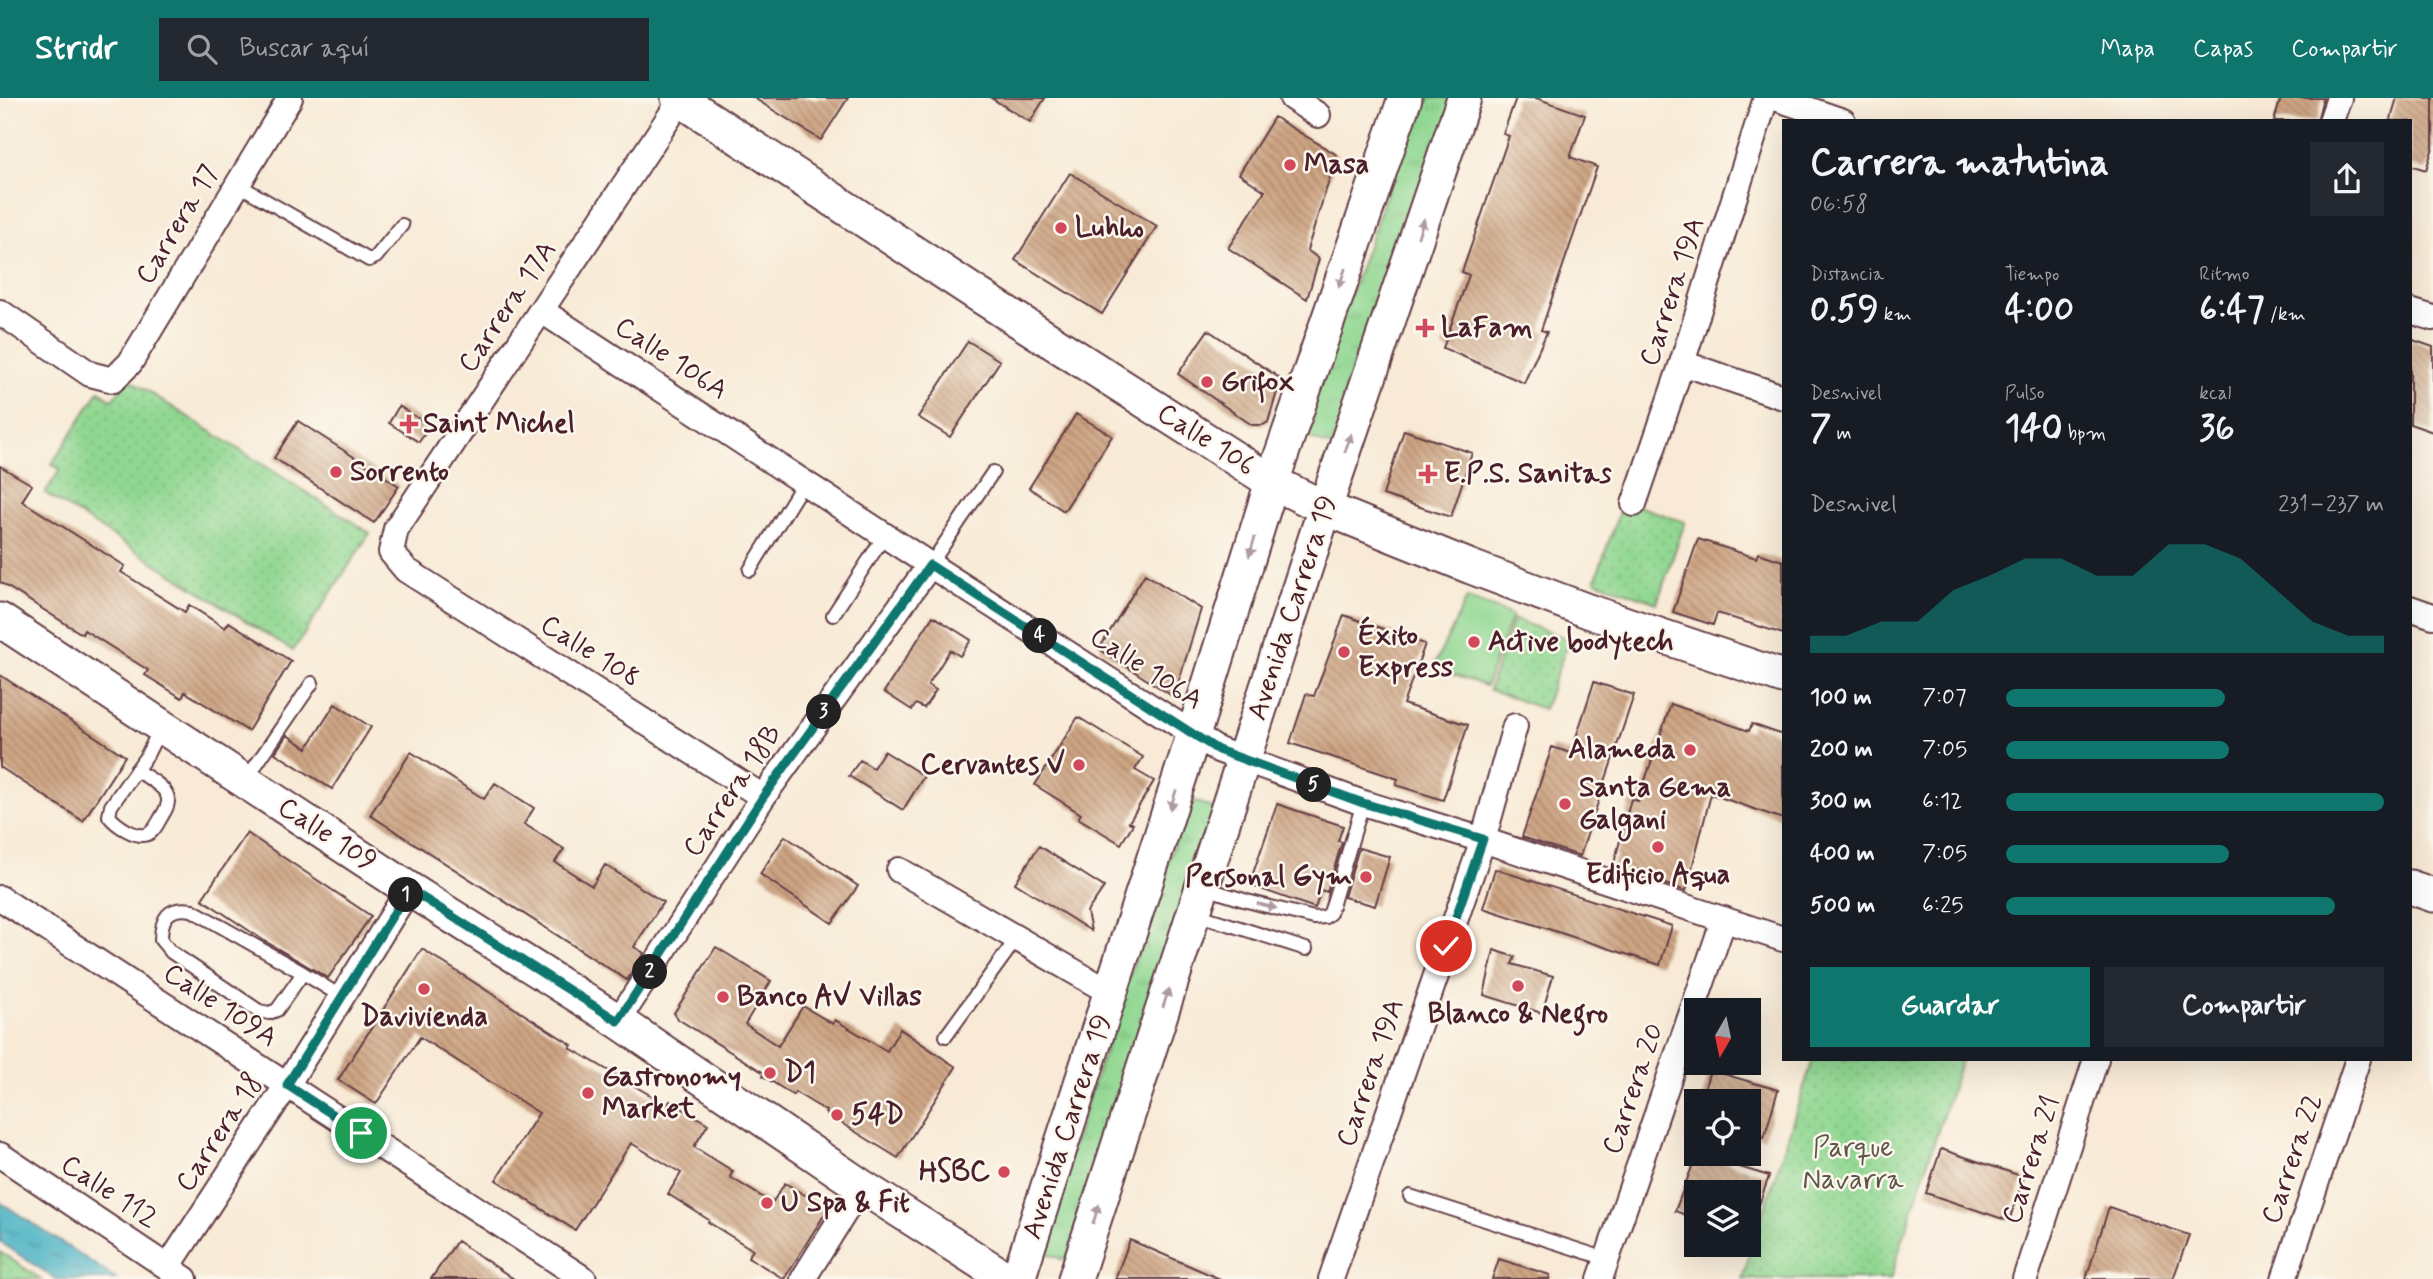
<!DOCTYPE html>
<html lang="es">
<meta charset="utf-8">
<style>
:root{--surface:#171b24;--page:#242831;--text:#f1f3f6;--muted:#9ea1a6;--accent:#0f766e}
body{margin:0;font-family:Mynerve,sans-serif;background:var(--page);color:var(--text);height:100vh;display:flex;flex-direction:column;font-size:26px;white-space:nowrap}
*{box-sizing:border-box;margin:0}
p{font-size:23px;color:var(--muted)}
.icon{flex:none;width:38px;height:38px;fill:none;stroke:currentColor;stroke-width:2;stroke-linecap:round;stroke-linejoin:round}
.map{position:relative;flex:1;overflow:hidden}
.sheet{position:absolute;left:1782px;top:21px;width:630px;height:942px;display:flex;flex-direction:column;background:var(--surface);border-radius:0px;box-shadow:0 7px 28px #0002}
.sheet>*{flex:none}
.needle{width:46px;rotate:189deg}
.tools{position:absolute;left:1684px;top:900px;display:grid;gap:14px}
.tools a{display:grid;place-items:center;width:77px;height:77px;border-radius:0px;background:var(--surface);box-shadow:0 7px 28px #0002;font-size:35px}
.pin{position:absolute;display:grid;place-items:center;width:60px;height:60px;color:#fff;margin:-30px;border:4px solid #fff;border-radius:50%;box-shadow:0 2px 7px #0007}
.km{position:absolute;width:35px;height:35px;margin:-18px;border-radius:50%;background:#222;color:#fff;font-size:19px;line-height:35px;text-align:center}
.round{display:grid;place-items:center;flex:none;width:74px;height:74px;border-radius:0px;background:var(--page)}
.summary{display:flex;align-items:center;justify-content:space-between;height:119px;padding:0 28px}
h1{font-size:38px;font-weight:700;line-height:52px}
.stats{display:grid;grid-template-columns:repeat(3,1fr);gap:10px;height:119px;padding:7px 28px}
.stats div{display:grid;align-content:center}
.stats b{font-size:35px;font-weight:700}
.stats small{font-size:19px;font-weight:400}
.stats p{font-size:19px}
.chart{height:196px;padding:14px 28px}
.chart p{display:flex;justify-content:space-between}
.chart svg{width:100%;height:126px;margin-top:7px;fill:var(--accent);opacity:.7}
.cta{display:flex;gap:14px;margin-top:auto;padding:14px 28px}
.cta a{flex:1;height:80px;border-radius:0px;background:var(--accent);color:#fff;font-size:28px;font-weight:700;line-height:80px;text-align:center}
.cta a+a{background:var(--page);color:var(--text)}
ul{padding:0 28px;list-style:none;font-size:23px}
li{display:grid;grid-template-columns:112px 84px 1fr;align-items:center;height:52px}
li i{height:18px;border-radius:9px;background:var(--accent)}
header{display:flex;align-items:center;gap:42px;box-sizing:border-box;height:98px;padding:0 35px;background:var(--accent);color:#fff}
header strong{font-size:33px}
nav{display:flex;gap:38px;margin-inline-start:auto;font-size:24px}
.search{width:490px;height:63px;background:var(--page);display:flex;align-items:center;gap:18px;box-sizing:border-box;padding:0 24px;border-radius:0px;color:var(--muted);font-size:26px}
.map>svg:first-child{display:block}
.grass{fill:url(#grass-tufts);stroke:#6d7b5e;stroke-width:2}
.park{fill:url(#park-dots);stroke:#6d7b5e;stroke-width:2}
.pitch{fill:#90d791;stroke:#6d7b5e;stroke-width:2}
.water{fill:url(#water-ripples);stroke:#486877;stroke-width:2}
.building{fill:url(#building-back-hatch)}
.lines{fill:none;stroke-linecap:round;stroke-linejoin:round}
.lane-casing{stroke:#643d45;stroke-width:16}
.street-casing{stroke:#643d45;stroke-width:28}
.secondary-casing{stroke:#643d45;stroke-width:37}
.lane{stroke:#fff;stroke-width:12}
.street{stroke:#fff;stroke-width:24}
.secondary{stroke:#fff;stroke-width:33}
.oneway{fill:#ae9aa0}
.route-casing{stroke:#fff;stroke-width:14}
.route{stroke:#0f766e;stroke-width:9}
.poi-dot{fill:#d1495b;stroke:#fbf7ec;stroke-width:2.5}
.labels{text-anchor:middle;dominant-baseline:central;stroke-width:5;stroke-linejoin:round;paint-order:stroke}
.poi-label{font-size:28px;font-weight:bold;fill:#4a1f2b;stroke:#fbf7ec;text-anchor:start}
.street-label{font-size:28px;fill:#4a1f2b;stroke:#fbf7ec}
.park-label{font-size:28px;fill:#5f564a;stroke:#fbf7ec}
</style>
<header>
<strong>Stridr</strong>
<div class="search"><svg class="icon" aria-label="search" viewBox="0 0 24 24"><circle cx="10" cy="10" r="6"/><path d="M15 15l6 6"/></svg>Buscar aquí</div>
<nav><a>Mapa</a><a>Capas</a><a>Compartir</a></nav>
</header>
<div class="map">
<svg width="2433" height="1181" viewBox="0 0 2433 1181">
<defs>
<pattern id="grass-tufts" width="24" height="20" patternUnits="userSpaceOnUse" patternTransform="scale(1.75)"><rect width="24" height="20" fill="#90d791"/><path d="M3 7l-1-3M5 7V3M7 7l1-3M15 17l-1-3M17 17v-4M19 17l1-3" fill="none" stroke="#7eb87d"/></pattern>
<pattern id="park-dots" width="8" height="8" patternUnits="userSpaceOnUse" patternTransform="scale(1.75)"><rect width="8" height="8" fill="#90d791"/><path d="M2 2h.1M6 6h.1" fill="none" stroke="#7eb87d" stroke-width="1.8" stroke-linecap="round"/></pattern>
<pattern id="water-ripples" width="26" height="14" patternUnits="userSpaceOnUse" patternTransform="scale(1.75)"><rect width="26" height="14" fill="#45b0c3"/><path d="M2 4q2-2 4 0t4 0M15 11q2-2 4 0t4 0" fill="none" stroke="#3c8f9f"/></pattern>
<pattern id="building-back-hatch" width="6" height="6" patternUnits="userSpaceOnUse" patternTransform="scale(1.75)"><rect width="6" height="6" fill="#cea584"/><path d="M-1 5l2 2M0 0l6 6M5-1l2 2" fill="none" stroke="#a9866c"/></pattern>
</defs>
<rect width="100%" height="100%" fill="#fbf7ec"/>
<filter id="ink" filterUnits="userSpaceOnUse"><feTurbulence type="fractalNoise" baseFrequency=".0143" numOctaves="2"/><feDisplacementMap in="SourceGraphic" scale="14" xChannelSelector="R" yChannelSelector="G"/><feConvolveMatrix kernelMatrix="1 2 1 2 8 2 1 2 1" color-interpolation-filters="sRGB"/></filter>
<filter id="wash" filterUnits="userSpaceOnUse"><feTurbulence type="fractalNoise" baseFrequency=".00686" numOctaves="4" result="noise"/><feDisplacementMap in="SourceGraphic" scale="28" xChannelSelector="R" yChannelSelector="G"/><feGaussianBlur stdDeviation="1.57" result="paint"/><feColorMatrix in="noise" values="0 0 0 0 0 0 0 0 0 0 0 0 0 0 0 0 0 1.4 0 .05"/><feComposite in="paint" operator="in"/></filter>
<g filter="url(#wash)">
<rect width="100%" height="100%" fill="#f8ead6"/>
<!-- grass -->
<path class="grass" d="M1421,0H1455L1333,349L1300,337Z
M1189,701L1216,711L1066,1163L1038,1152Z"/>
<!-- park -->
<path class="park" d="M127,280L370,435L293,553L45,395L60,372L52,366L99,293L113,302Z
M1623,403L1685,424L1657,505L1595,483Z
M1513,521L1569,541L1544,611L1489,592Z
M1813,961H1961L1890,1181H1742Z
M0,1154L41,1181H0Z"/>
<!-- pitch -->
<path class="pitch" d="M1467,500L1512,517L1486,588L1433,570Z"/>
<!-- water -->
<path class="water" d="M0,1104L117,1181H56L0,1144Z"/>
<g id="blocks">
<!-- building -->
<path class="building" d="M754,0H848L821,42Z
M991,0H1045L1030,24Z
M1516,0H1536L1585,17L1570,59L1597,69L1541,232L1547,234L1524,285L1443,250L1469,177L1462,174L1509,38L1503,36Z
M2281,0H2323L2317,23H2274Z
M2397,0H2433V49L2426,72L2410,67V23H2390Z
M1274,19L1337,57L1307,152L1319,161L1307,201L1228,150L1265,93L1239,76Z
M1070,75L1157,128L1102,216L1015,162Z
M1208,232L1281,281L1268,324L1263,327H1252L1178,276Z
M2410,241L2433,249V334L2410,326Z
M968,243L1000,263L950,339L918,319Z
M399,308L430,328L419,344L389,325Z
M1076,316L1112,338L1064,413L1029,390Z
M298,323L399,388L374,425L274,360Z
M1404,332L1472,355L1451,419L1383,397Z
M0,368L32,387L22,403L125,468L121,474L185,514L189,507L225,530L229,524L291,563L248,633L185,594L182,600L145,577L148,572L84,532L82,536L0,484Z
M1698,441L1756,460L1758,455L1783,463V536L1717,515L1713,527L1673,514Z
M1145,476L1201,511L1174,599L1099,551Z
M1344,517L1425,546L1403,606L1468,627L1443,702L1396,687L1398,681L1290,645L1306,596L1314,598Z
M933,518L971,542L960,558L950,552L928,587L936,592L924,610L916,606L912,612L884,594Z
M0,577L125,658L83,723L0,669Z
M1594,584L1634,597L1580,758L1522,739L1552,649L1571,655Z
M335,606L371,629L332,691L275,655L287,637L307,650Z
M1671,606L1749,633L1752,626L1783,637V721L1711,696L1686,793L1613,769L1631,701L1638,703Z
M1078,619L1143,659L1135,672L1154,683L1129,724L1133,726L1121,746L1078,720L1081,716L1035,687Z
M884,653L924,678L903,712L849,678L860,662L873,670Z
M411,654L484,701L495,685L534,710L524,726L564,751L555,764L592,788L605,767L663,804L634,849L644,855L627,882L370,717Z
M1277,706L1343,728L1338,743L1342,744L1327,794L1321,792L1315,810L1249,787Z
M247,735L371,818L328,880L263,842L202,801Z
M785,738L858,788L832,825L760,776Z
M1039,748L1104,789L1087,814L1091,833L1015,785Z
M1359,750L1390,759L1375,808L1344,799Z
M1495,771L1672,828L1660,867L1483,810Z
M716,849L771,883L745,926L778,948L803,908L833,926L835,922L887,953L900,931L956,969L898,1060L825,1015L826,1013L795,994L793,997L763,978L764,975L678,921L674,915Z
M422,851L572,947L570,950L667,1007L670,1003L708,1026L694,1049L733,1073L730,1079L772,1105L785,1085L828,1111L784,1181L748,1159L753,1152L708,1124L709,1122L668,1096L681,1075L631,1045L575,1132L496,1082L539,1015L420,939L376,1006L338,982Z
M1494,852L1515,859L1512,866L1553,878L1542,915L1484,897Z
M1710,972L1778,992L1764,1040L1748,1035V1003H1701Z
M1941,1051L2024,1079L2009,1123L1926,1095Z
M1697,1056L1769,1078L1751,1130H1748V1094H1696V1121L1675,1113Z
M2109,1109L2189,1137L2173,1181H2086Z
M1130,1142L1220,1181H1115Z
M457,1143L514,1181H431Z
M1499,1161L1550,1177L1549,1181H1492Z"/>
</g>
</g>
<g filter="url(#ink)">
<use href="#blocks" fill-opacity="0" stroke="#643d45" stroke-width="2"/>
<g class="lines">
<defs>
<path id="lane" d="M237,86L369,162L376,159L402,127
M930,467L993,374
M750,472L804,384
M833,517L885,437
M136,672C145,678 163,687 167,697C170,705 166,711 162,718C158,724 155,733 148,736C136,741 116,727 109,718L111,708L147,657L161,629
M245,683L312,585
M1202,789L1247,803L1314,820L1325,819L1330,815L1363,705
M1196,816L1306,851
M303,875L192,812C168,808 161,820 161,842L171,854L259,913L269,915L277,912L303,875L342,899
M946,938L1017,840
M1410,1098L1607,1161"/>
<path id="street" d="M682,0L396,431L391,454L406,472L763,699
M1292,0L1318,17
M1775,0L1843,23
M2331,23L2339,0
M542,213L930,467L1218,652L1363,705L1483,742L1783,841
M2410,213L2433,220
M0,214L90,276L113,282L130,265L290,0
M1682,265L1783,299
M1634,406L1682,265L1766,0
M2410,510L2433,518
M899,772L1111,895
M0,800L584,1181
M618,923L763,699L930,467
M0,1057L185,1181
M168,1169L287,987L409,791
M803,1181L861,1088
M1331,1181L1483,742L1515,628
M1600,1181L1724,821
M2025,1181L2096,961
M2284,1181L2358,961"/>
<path id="secondary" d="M678,0L977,196L1272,384L1325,410L1471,469L1588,513L1783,579
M0,522L409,791L618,923L861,1088L1007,1181
M2410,789L2433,797
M1018,1181L1187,657L1272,384L1405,0
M1075,1181L1325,410L1464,0"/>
</defs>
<!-- lane casing -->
<use href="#lane" class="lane-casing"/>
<!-- street casing -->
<use href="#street" class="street-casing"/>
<!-- secondary casing -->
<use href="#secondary" class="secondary-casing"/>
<!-- lane -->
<use href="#lane" class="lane"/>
<!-- street -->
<use href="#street" class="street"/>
<!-- secondary -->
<use href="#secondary" class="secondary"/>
</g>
<!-- one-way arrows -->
<defs><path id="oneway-solid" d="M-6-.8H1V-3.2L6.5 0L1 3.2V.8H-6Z" transform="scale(1.75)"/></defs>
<g class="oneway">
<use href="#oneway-solid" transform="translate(1421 130) rotate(-71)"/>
<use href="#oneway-solid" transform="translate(1342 180) rotate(109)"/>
<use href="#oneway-solid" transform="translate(1348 345) rotate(-71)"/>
<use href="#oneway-solid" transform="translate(1252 449) rotate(107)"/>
<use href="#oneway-solid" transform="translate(1173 702) rotate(108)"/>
<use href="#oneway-solid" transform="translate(1267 808) rotate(14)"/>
<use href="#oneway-solid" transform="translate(1166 900) rotate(-72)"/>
<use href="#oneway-solid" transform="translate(1096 1116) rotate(-72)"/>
</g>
</g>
<g class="lines" filter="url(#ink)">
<defs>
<path id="route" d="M361,1035L287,987L409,791L618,923L763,699L930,467L1218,652L1363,705L1483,741L1446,848"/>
</defs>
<!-- route casing -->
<use href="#route" class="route-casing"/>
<!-- route -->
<use href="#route" class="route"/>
</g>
<!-- markers -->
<g class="poi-dot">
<circle cx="1290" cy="67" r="7"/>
<circle cx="1061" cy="130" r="7"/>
<path d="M1421.5 219.5h7v7h7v7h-7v7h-7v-7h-7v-7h7z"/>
<circle cx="1207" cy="284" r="7"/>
<path d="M405.5 315.5h7v7h7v7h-7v7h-7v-7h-7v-7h7z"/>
<circle cx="336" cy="374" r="7"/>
<path d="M1424.5 365.5h7v7h7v7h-7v7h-7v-7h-7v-7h7z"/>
<circle cx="1474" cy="544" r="7"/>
<circle cx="1344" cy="554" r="7"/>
<circle cx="1690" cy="652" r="7"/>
<circle cx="1079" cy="667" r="7"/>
<circle cx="1565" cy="706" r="7"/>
<circle cx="1658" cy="749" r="7"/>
<circle cx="1366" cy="779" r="7"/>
<circle cx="1518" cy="888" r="7"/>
<circle cx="424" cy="891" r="7"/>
<circle cx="723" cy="899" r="7"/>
<circle cx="770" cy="975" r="7"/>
<circle cx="588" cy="995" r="7"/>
<circle cx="837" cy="1017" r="7"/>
<circle cx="1004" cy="1074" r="7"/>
<circle cx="767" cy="1105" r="7"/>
</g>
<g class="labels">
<!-- poi labels -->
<g class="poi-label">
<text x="1304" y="67">Masa</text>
<text x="1075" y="130">Luhho</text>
<text x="1441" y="230">LaFam</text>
<text x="1221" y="284">Grifox</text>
<text x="423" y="326">Saint Michel</text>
<text x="350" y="374">Sorrento</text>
<text x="1444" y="376">E.P.S. Sanitas</text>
<text x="1358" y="538">Éxito<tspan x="1358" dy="32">Express</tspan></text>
<text x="1488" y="544">Active bodytech</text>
<text x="1676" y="652" text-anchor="end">Alameda</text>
<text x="1065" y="667" text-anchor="end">Cervantes V</text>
<text x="1579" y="690">Santa Gema<tspan x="1579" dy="32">Galgani</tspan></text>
<text x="1658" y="777" text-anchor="middle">Edificio Aqua</text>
<text x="1352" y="779" text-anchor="end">Personal Gym</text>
<text x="737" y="899">Banco AV Villas</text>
<text x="1518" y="916" text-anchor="middle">Blanco &amp; Negro</text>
<text x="424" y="919" text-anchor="middle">Davivienda</text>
<text x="784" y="975">D1</text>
<text x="602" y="979">Gastronomy<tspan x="602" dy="32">Market</tspan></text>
<text x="851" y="1017">54D</text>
<text x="990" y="1074" text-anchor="end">HSBC</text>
<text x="781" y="1105">U Spa &amp; Fit</text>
</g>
<!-- street labels -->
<g class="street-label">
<text transform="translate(178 127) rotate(-59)">Carrera 17</text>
<text transform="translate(1673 194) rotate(-72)">Carrera 19A</text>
<text transform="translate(508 209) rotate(-56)">Carrera 17A</text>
<text transform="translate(671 261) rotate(33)">Calle 106A</text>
<text transform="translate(1206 342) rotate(32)">Calle 106</text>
<text transform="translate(1293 510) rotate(-72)">Avenida Carrera 19</text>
<text transform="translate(590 554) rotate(32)">Calle 108</text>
<text transform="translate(1146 571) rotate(33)">Calle 106A</text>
<text transform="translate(733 693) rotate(-56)">Carrera 18B</text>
<text transform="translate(327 737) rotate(33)">Calle 109</text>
<text transform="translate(220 908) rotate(33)">Calle 109A</text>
<text transform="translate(1371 975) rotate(-71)">Carrera 19A</text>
<text transform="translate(1634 991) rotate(-71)">Carrera 20</text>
<text transform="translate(1068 1029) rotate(-72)">Avenida Carrera 19</text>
<text transform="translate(220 1035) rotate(-57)">Carrera 18</text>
<text transform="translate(2293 1061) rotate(-71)">Carrera 22</text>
<text transform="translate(2032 1062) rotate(-72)">Carrera 21</text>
<text transform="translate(109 1094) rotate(33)">Calle 112</text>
</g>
<!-- park labels -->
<g class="park-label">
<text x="1853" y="1050">Parque<tspan x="1853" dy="32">Navarra</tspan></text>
</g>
</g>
</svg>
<div class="tools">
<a><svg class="needle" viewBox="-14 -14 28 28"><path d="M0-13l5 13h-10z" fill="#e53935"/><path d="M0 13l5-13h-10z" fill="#9ea1a6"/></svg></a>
<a><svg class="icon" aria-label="locate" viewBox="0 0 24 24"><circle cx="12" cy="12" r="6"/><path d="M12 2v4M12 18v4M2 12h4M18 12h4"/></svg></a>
<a><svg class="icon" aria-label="layers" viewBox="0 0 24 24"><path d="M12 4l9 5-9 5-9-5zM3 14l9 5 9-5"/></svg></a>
</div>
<div class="pin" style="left:361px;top:1035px;background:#1e9e55"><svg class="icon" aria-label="arrive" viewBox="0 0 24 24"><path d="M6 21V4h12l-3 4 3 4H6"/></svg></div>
<div class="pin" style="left:1446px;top:848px;background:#d93025"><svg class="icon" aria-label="check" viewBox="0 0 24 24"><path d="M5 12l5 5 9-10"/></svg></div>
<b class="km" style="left:406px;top:797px">1</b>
<b class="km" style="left:650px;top:874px">2</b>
<b class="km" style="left:824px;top:614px">3</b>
<b class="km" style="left:1040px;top:538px">4</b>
<b class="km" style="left:1314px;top:687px">5</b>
<section class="sheet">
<div class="summary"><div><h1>Carrera matutina</h1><p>06:58</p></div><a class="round"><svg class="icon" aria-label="share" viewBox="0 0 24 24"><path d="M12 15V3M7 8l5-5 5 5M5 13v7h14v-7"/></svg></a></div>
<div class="stats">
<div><p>Distancia</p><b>0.59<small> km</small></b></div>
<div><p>Tiempo</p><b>4:00</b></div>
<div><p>Ritmo</p><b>6:47<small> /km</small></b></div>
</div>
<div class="stats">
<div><p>Desnivel</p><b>7<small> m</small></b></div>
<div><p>Pulso</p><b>140<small> bpm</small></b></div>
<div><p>kcal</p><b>36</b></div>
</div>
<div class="chart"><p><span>Desnivel</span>231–237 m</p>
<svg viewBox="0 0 160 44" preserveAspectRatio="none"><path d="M0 44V38L10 38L20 33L30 33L40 22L50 17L60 11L70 11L80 17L90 17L100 6L110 6L120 11L130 22L140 33L150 38L160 38V44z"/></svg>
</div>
<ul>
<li><b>100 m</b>7:07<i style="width:58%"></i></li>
<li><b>200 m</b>7:05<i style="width:59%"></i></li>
<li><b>300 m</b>6:12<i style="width:100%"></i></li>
<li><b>400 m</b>7:05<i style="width:59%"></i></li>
<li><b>500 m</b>6:25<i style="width:87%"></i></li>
</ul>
<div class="cta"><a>Guardar</a><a>Compartir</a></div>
</section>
</div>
